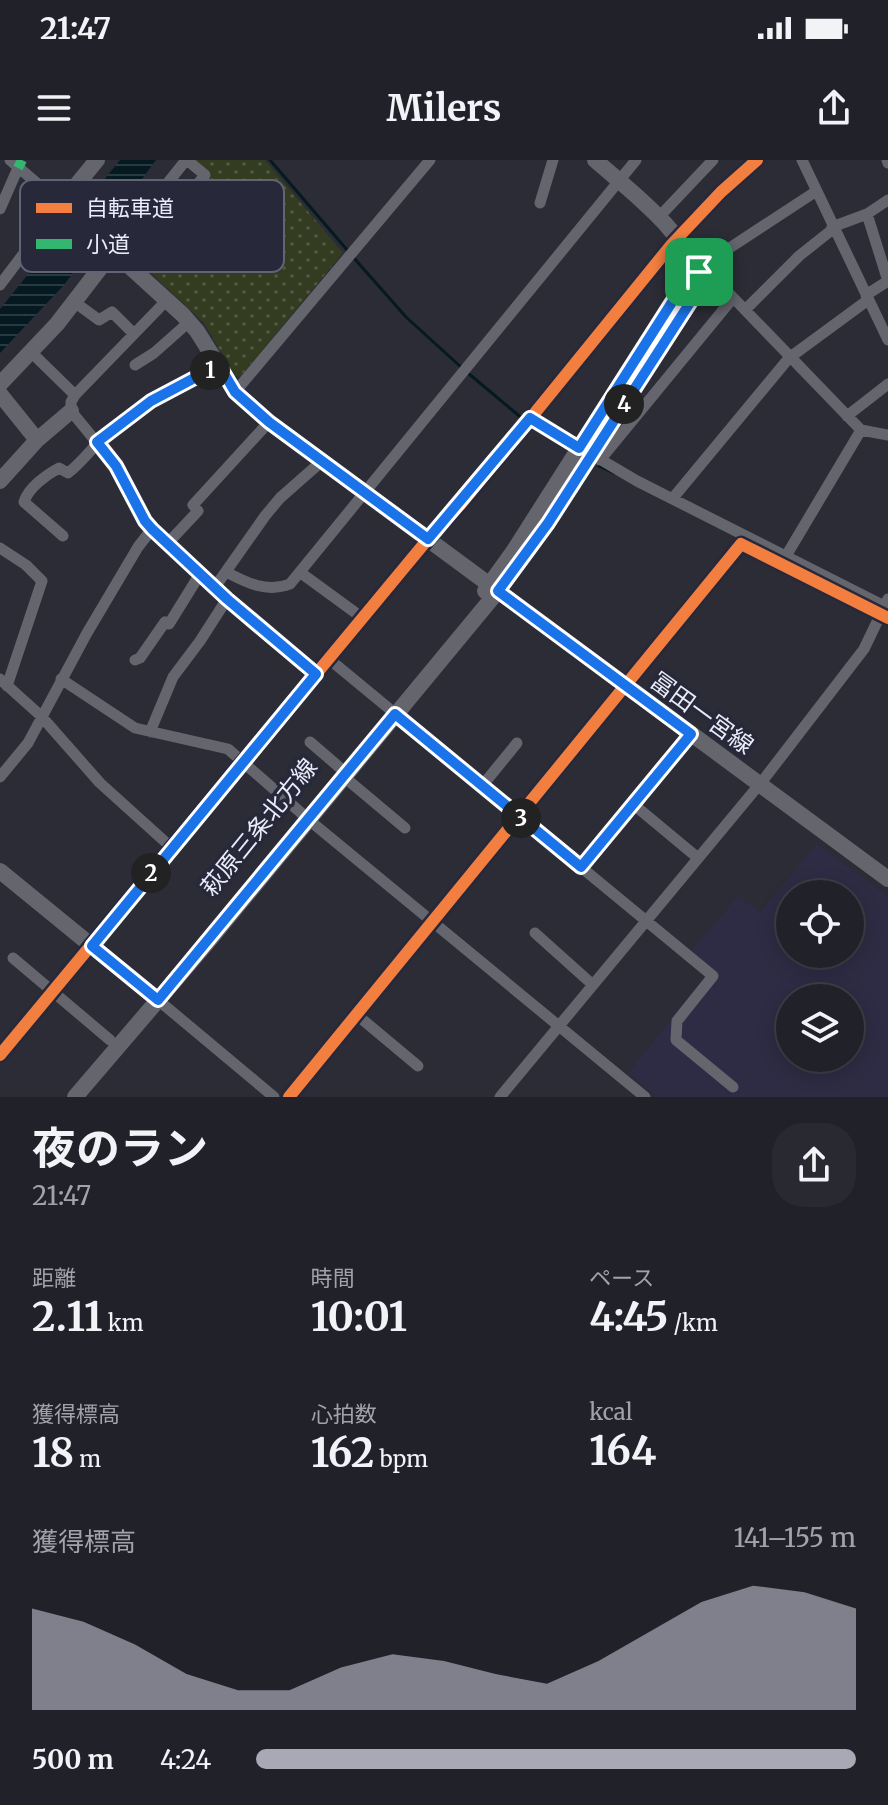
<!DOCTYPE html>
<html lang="ja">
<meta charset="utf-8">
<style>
:root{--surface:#212129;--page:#292931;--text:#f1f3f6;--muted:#a2a3a8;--line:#3e3e46;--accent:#a8a9b5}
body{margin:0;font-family:Merriweather,"Noto Sans JP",serif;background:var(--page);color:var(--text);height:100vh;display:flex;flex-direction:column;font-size:30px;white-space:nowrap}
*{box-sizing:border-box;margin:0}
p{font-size:26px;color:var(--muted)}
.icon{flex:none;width:44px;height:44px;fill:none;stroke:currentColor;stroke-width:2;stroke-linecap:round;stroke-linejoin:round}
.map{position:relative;height:937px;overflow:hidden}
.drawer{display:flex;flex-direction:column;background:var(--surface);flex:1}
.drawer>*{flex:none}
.buttons{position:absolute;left:776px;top:720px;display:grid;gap:16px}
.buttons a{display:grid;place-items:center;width:88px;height:88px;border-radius:50%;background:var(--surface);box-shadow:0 4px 20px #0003,0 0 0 2px var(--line);font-size:40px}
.pin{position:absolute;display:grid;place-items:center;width:68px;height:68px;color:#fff;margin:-34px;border-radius:16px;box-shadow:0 4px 12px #0006}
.km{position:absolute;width:40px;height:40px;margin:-20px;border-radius:50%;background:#222;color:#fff;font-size:22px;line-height:40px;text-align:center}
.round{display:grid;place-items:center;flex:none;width:84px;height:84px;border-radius:32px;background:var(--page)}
.head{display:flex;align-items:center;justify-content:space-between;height:136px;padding:0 32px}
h1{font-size:44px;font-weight:700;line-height:60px}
.stats{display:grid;grid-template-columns:repeat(3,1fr);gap:12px;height:136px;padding:8px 32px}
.stats div{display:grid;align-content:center}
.stats b{font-size:40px;font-weight:700}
.stats small{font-size:22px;font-weight:400}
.stats p{font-size:22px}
.chart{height:224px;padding:16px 32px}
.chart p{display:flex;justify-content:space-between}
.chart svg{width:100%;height:144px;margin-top:8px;fill:var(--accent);opacity:.7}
ul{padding:0 32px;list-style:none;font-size:26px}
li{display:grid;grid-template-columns:128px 96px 1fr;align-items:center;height:60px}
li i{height:20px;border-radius:10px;background:var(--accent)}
.status{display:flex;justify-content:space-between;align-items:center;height:56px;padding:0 40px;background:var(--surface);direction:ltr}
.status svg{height:22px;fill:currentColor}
header{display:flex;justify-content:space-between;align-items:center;height:104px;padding:0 32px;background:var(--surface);font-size:36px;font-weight:700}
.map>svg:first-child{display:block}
.built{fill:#2d2c44;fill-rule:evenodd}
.grass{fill:url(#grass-dots)}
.water{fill:url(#water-rules)}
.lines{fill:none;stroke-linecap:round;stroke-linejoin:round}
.stream{stroke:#041a20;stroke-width:3}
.street{stroke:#65656e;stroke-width:11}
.secondary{stroke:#65656e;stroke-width:16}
.quiet{stroke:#33b770;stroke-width:10;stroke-dasharray:20 10;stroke-linecap:butt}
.cycleway-casing{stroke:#28283b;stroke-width:17}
.cycleway{stroke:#f27e40;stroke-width:12}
.route-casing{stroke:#fff;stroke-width:16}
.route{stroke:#1a73e8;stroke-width:10}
.labels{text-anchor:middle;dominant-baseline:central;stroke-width:7;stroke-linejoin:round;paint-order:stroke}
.street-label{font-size:24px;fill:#ebecf9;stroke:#28283b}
.key{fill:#28283b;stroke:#626374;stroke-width:2}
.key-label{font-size:22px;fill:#ebecf9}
</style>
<div class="status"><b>21:47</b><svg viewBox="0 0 49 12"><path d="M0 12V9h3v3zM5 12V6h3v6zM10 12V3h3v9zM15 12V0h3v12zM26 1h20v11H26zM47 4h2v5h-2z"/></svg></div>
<header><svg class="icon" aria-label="menu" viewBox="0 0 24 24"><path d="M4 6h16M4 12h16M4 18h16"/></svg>Milers<svg class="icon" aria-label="share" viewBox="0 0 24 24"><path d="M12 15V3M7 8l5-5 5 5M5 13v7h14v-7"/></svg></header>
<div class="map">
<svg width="888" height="937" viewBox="0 0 888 937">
<defs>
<pattern id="grass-dots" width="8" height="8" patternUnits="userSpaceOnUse" patternTransform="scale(2)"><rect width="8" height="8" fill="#333b21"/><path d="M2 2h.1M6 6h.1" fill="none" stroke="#515842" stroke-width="1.8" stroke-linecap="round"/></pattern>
<pattern id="water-rules" width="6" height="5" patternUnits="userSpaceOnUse" patternTransform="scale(2)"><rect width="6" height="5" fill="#041a20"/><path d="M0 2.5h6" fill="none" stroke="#293b41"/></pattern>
</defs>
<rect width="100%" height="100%" fill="#2c2c37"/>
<!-- built -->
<path class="built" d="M817,684L888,737V937H657L628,913L705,817L684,800L738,736L760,752ZM790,734H850V794H790ZM790,838H850V898H790Z"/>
<!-- grass -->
<path class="grass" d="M193,0H265L343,93L240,217L235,216L204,163L139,102L208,16Z"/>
<!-- water -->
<path class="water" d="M120,0H156L64,125L0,193V149Z"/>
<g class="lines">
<!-- stream -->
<path class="stream" d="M270,0L348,91
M353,97L406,157L462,208
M468,213L524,260
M530,264L563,286
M599,306L614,313"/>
<!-- street -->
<path class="street" d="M802,0L888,180
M887,0L888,3
M540,43L553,0
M0,49L18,8
M659,57L713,0
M832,67L867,54L888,40
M114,90L186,0
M131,106L205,15L187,0
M695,106L725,91L815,32
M699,112L720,124L861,270L888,275
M0,125L61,44L10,0
M866,135L888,121L867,54
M73,141L99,160L112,152L133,173
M745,150L799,96L833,69
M31,192L75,235L71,242V251L116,306L145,361L227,439L316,514
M135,205L154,193L189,162
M235,232L430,0
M75,235L166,141
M847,256L888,224
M530,258L637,321L888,448
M600,300L733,138
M673,338L789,198L868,140
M63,376L24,342C28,328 46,315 59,308L68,313C86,299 98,279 117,265C149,241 184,225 219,205
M168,383L198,351L193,345L269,262
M0,388L26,405L42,421L7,526
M786,396L861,270
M226,412C247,423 267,433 290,424L636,0
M301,413L364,459
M215,427L265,356L280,338L322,301
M329,499L713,816L677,861L676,880L733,927
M135,500L140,498L165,462L169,464L200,414
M0,519L41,556L100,623L172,688
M61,519L135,568L228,589L315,665L645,937
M150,572L173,517L200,481L227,439
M310,582L339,607
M343,616L405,668
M0,617L28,583L87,473L138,387L152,369
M482,626L517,583
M633,644L698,698
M581,707L691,574
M535,773L593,825
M13,798L110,880
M158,840L274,937
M357,855L418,906
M0,895L428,379L460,345L672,84L721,32L757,0
M289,937L741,384L888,458
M500,937L764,619L864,489L888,439"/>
<!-- secondary -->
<path class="secondary" d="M97,0L61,44L183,155L197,171L235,232L269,262L888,719
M0,224L57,164L114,90
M0,234L37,280
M0,321L37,280L71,251
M485,431L513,392L690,114L699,112
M0,711L158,840
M75,937L206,784L498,431L548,363L702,124C685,71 635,35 595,0"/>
<!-- quiet -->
<path class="quiet" d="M18,8L22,0"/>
<defs>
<path id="cycleway" d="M0,895L428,379L460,345L672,84L721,32L757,0
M289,937L741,384L888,458"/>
</defs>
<!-- cycleway casing -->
<use href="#cycleway" class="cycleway-casing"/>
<!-- cycleway -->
<use href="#cycleway" class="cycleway"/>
</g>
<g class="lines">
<defs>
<path id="route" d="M699,112L702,124L548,363L498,431L691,574L581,707L395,554L158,840L92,786L316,514L227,439L152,369L145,361L116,306L97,282L151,241L219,205L235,232L269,262L428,379L530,258L579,288L690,114Z"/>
</defs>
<!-- route casing -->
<use href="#route" class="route-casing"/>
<!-- route -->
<use href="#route" class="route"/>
</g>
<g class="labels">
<!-- street labels -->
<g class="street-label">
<text transform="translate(702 553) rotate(36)">冨田一宮線</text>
<text transform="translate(259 667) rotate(-51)">萩原三条北方線</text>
</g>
</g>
<!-- legend -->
<rect x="20" y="20" width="264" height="92" rx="12" class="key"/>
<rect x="36" y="43" width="36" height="10" fill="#f27e40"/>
<rect x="36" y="79" width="36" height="10" fill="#33b770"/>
<g class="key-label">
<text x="86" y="56">自転車道</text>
<text x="86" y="92">小道</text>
</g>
</svg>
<div class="buttons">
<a><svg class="icon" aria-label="locate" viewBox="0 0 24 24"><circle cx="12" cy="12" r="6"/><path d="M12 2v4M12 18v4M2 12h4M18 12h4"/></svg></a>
<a><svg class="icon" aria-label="layers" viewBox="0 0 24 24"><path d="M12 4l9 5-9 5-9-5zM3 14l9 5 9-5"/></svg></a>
</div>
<div class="pin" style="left:699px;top:112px;background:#1e9e55"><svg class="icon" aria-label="arrive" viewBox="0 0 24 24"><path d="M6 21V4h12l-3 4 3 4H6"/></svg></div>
<b class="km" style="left:210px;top:210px">1</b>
<b class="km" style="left:151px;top:713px">2</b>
<b class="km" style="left:521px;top:658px">3</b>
<b class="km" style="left:624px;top:244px">4</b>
</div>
<section class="drawer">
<div class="head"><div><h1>夜のラン</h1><p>21:47</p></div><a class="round"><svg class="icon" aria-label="share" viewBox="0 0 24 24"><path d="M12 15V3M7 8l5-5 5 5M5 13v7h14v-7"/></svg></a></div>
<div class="stats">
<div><p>距離</p><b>2.11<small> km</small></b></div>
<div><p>時間</p><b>10:01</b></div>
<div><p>ペース</p><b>4:45<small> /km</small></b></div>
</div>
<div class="stats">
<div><p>獲得標高</p><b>18<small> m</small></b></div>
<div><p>心拍数</p><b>162<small> bpm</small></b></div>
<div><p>kcal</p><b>164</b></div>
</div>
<div class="chart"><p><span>獲得標高</span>141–155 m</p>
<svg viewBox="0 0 160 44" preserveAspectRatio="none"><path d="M0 44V13L10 17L20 24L30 33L40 38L50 38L60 31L70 27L80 29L90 33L100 36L110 29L120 20L130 11L140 6L150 8L160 13V44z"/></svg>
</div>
<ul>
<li><b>500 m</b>4:24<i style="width:100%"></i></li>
</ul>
</section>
